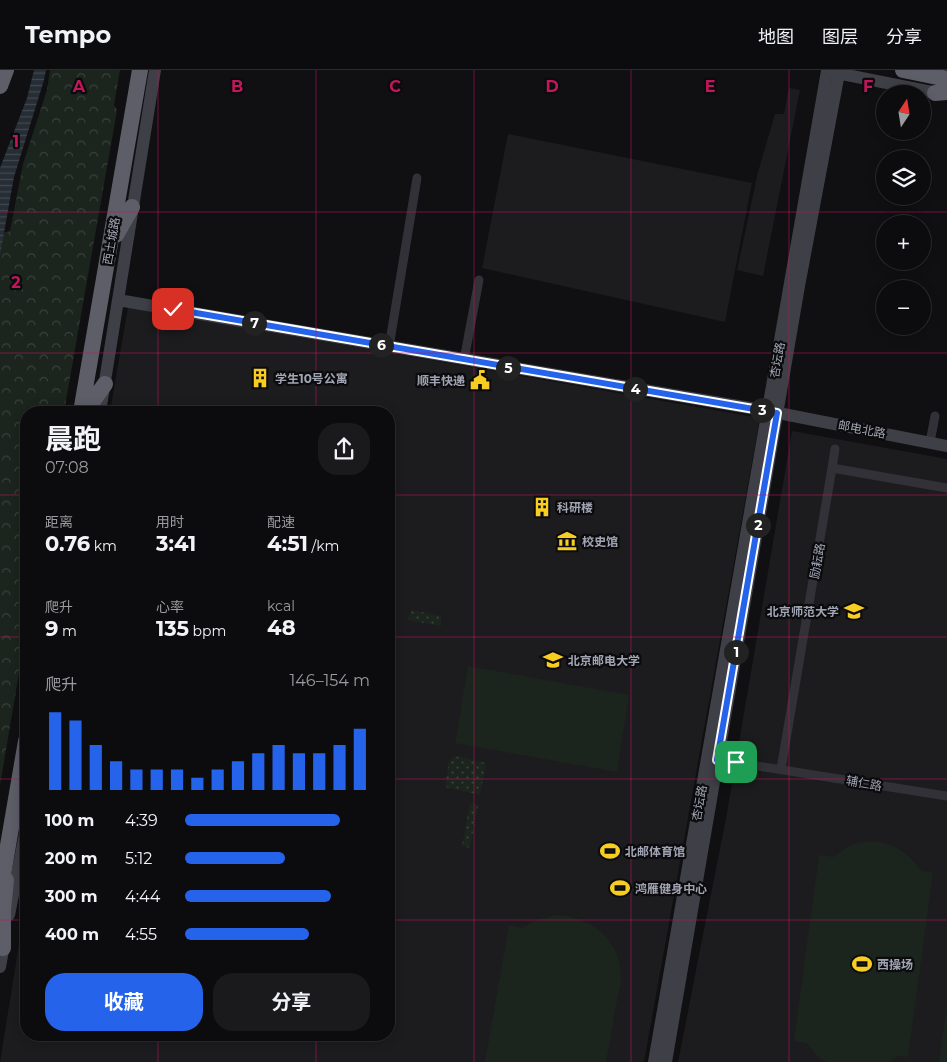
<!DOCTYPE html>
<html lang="zh">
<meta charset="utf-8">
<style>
:root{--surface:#0c0c0e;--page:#1a1a1c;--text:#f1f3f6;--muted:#9a9b9e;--line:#2c2c2e;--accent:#2563eb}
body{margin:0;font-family:Montserrat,"Noto Sans SC",sans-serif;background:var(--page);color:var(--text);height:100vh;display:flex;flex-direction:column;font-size:19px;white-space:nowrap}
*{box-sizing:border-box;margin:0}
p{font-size:16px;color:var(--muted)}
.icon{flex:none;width:28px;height:28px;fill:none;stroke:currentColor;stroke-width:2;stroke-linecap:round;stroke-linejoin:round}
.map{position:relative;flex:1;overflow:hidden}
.side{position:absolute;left:20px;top:336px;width:375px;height:635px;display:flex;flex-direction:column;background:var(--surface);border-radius:20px;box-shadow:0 2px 12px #0003,0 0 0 1px var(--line)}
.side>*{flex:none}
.needle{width:32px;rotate:12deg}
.controls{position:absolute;left:876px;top:15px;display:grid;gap:10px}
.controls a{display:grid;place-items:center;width:55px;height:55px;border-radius:50%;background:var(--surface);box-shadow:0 2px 12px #0003,0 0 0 1px var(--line);font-size:25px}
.pin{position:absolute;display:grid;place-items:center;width:42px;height:42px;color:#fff;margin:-21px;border-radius:10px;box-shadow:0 2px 8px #0006}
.km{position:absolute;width:25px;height:25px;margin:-12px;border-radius:50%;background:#222;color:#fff;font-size:14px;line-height:25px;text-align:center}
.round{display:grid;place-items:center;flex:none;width:52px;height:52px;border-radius:20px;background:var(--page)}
.overview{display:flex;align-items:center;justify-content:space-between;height:85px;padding:0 25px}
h1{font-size:28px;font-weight:700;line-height:38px}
.stats{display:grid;grid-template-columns:repeat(3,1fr);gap:8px;height:85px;padding:5px 25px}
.stats div{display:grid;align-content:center}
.stats b{font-size:21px;font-weight:700}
.stats small{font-size:14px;font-weight:400}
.stats p{font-size:14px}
.chart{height:140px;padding:10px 25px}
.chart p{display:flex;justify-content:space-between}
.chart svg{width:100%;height:90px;margin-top:5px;stroke:var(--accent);stroke-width:6}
.cta{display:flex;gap:10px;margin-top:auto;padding:10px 25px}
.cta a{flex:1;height:58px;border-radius:20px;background:var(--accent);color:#fff;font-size:20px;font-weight:700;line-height:58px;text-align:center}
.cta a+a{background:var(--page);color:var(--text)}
ul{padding:0 25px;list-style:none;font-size:16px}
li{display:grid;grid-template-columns:80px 60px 1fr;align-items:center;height:38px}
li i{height:12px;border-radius:6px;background:var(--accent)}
header{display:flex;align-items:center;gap:30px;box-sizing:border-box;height:70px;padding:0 25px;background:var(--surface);border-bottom:1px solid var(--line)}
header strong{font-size:24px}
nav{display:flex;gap:28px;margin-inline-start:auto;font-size:18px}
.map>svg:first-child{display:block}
.built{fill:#1c1c1f}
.grass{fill:url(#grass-dots)}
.park{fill:url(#park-crowns)}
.pitch{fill:#1c241e}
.water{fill:url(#water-rules)}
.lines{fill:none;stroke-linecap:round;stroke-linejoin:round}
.street{stroke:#313137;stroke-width:9}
.secondary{stroke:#3f4047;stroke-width:12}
.highway{stroke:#5d5e68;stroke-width:16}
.route-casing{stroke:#fff;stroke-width:10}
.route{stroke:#2563eb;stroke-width:6}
.grid{fill:none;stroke:#c2185b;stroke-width:1;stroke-opacity:0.55}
.labels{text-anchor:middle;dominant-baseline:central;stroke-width:4.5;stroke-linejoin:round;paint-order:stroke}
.street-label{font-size:12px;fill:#a1a4b3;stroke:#0b0b0d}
.poi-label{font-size:12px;font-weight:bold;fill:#a1a4b3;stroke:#0b0b0d;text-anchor:start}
.grid-label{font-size:16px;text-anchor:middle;font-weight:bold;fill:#c2185b;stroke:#0b0b0d;stroke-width:4.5;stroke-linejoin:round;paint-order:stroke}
</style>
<header>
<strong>Tempo</strong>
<nav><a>地图</a><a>图层</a><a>分享</a></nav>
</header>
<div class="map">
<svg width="947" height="992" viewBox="0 0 947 992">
<defs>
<pattern id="grass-dots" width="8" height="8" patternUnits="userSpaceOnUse" patternTransform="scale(1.25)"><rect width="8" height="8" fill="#1c241e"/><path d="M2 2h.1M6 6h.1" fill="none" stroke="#3a413c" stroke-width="1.8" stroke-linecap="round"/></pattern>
<pattern id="park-crowns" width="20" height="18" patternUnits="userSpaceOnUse" patternTransform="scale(1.25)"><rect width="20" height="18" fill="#1c241e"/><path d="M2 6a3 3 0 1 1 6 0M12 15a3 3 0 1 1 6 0" fill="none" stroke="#3a413c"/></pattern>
<pattern id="water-rules" width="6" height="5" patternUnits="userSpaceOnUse" patternTransform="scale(1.25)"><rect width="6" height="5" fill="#262d35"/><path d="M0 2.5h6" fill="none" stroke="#424850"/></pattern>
</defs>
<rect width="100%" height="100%" fill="#101012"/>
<!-- built -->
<path class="built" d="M789,18L800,20L763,206L737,200L758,102L775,44H784Z
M508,64L752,113L725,252L482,198Z
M128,237L760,348L644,992H0L26,831V965H389V342H110Z
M792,361L947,389V992H678L727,743Z"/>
<!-- grass -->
<path class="grass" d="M411,540L441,546V556L408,550Z
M455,686L486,693L480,725L445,717L449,691Z
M470,733L478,735L470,778L462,776Z"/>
<!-- park -->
<path class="park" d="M50,0H120L114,35L117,40L64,342H26V562L0,715V164L10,161L23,94L47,20Z"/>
<!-- pitch -->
<path class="pitch" d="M468,596L629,625L617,702L455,673Z
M872,771C895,773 908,783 922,801L933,802L908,987L898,986L888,992H827L816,985L807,973L794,971L819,785L834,787C847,776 856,772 872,771Z
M555,845C589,846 620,868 621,905C622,913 618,923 617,931C613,952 610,972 606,992H485L509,855L523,858L532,852Z
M947,935V992H939Z"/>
<!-- water -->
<path class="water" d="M34,0H46L44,10L14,107L0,185V98L27,28Z"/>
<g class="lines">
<!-- street -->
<path class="street" d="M389,277L417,108
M464,290L479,210
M930,372L935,346
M832,398L835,379
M713,689L947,726
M781,699L832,398L947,418"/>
<!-- secondary -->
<path class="secondary" d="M832,2L942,24
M118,230L768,341L947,376
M100,342L155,0
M9,845L26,759
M0,897L5,869
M654,992L827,1
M666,992L799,216L839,3"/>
<!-- highway -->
<path class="highway" d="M903,0L947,9
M0,16L6,0
M935,23L947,22
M116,165L132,137
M81,342L140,0
M85,342L105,314
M0,822L26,671
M3,878V840L6,810"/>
</g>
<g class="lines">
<defs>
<path id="route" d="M173,239L777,343L717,690L736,692"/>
</defs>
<!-- route casing -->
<use href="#route" class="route-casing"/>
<!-- route -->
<use href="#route" class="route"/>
</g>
<!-- grid -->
<path class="grid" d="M158,0V342M316,0V342M474,0V992M631,0V992M789,0V992M0,142H947M0,283H947M0,425H26M389,425H947M0,567H26M389,567H947M0,709H26M389,709H947M0,850H26M389,850H947M158,965V992M316,965V992"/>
<!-- icons -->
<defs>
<symbol id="building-bare" viewBox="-9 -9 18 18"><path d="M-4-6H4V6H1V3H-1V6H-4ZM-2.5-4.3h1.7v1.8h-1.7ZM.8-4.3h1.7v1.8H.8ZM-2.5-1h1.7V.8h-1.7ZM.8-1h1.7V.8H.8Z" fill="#f8cd21" stroke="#0b0b0d" stroke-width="2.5" paint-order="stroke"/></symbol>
<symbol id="civic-bare" viewBox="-9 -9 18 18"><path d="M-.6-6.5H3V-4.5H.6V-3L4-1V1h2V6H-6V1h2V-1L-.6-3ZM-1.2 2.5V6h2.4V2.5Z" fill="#f8cd21" stroke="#0b0b0d" stroke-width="2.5" paint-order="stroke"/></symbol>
<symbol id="museum-bare" viewBox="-9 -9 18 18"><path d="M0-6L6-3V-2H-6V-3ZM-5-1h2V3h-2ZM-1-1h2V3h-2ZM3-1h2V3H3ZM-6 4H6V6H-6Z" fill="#f8cd21" stroke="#0b0b0d" stroke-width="2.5" paint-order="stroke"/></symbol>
<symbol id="university-bare" viewBox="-9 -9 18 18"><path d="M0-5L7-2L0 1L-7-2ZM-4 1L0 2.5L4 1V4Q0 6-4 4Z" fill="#f8cd21" stroke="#0b0b0d" stroke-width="2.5" paint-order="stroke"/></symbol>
<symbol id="stadium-bare" viewBox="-9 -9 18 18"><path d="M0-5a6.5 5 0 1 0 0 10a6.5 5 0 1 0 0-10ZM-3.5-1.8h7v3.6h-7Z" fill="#f8cd21" stroke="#0b0b0d" stroke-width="2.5" paint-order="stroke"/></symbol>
</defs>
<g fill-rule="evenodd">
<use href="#building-bare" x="246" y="294" width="28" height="28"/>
<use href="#civic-bare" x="466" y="296" width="28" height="28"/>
<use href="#building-bare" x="528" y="423" width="28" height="28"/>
<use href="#museum-bare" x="553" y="457" width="28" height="28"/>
<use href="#university-bare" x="840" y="527" width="28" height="28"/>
<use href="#university-bare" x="539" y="576" width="28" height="28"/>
<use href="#stadium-bare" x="596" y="767" width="28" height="28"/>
<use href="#stadium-bare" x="606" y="804" width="28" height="28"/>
<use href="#stadium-bare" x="848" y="880" width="28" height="28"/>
</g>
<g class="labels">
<!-- street labels -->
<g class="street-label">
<text transform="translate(111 171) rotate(-80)">西土城路</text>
<text transform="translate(777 290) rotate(-80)">杏坛路</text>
<text transform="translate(862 359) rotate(11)">邮电北路</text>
<text transform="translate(817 491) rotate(-80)">励耘路</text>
<text transform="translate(864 713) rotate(10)">辅仁路</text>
<text transform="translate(699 733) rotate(-80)">杏坛路</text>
</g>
<!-- poi labels -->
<g class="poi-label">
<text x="275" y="308">学生10号公寓</text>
<text x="465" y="310" text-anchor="end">顺丰快递</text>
<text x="557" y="437">科研楼</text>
<text x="582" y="471">校史馆</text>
<text x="839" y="541" text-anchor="end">北京师范大学</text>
<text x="568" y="590">北京邮电大学</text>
<text x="625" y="781">北邮体育馆</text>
<text x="635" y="818">鸿雁健身中心</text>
<text x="877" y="894">西操场</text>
</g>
</g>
<g class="grid-label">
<text x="79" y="22">A</text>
<text x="237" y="22">B</text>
<text x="395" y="22">C</text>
<text x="552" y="22">D</text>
<text x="710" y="22">E</text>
<text x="868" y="22">F</text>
<text x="16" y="77">1</text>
<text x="16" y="218">2</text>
</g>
</svg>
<div class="controls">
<a><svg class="needle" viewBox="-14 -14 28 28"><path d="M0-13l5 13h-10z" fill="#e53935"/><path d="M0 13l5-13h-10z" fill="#9a9b9e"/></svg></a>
<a><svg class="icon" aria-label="layers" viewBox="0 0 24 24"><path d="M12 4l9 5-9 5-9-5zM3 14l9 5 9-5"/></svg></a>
<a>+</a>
<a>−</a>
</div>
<div class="pin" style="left:736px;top:692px;background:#1e9e55"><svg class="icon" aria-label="arrive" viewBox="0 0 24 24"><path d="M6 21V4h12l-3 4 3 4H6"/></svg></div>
<div class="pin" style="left:173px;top:239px;background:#d93025"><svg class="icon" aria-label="check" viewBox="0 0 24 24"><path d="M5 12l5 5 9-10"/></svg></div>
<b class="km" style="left:736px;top:582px">1</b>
<b class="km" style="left:758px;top:455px">2</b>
<b class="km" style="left:762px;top:340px">3</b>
<b class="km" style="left:635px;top:319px">4</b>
<b class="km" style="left:508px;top:298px">5</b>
<b class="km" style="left:381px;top:275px">6</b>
<b class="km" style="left:254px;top:253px">7</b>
<section class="side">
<div class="overview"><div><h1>晨跑</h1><p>07:08</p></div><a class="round"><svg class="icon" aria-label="share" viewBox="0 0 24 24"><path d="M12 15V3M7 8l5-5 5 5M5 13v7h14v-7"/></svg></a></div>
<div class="stats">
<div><p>距离</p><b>0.76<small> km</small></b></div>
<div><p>用时</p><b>3:41</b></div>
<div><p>配速</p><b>4:51<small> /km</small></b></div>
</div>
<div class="stats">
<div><p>爬升</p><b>9<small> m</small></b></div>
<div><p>心率</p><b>135<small> bpm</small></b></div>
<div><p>kcal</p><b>48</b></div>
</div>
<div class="chart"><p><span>爬升</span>146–154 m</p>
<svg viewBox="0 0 160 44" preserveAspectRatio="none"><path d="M5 44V6M15 44V10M25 44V22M35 44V30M45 44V34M55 44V34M65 44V34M75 44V38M85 44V34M95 44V30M105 44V26M115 44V22M125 44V26M135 44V26M145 44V22M155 44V14"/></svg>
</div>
<ul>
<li><b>100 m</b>4:39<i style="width:84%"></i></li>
<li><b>200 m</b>5:12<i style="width:54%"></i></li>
<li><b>300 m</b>4:44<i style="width:79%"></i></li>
<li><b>400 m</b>4:55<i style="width:67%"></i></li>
</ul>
<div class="cta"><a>收藏</a><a>分享</a></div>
</section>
</div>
